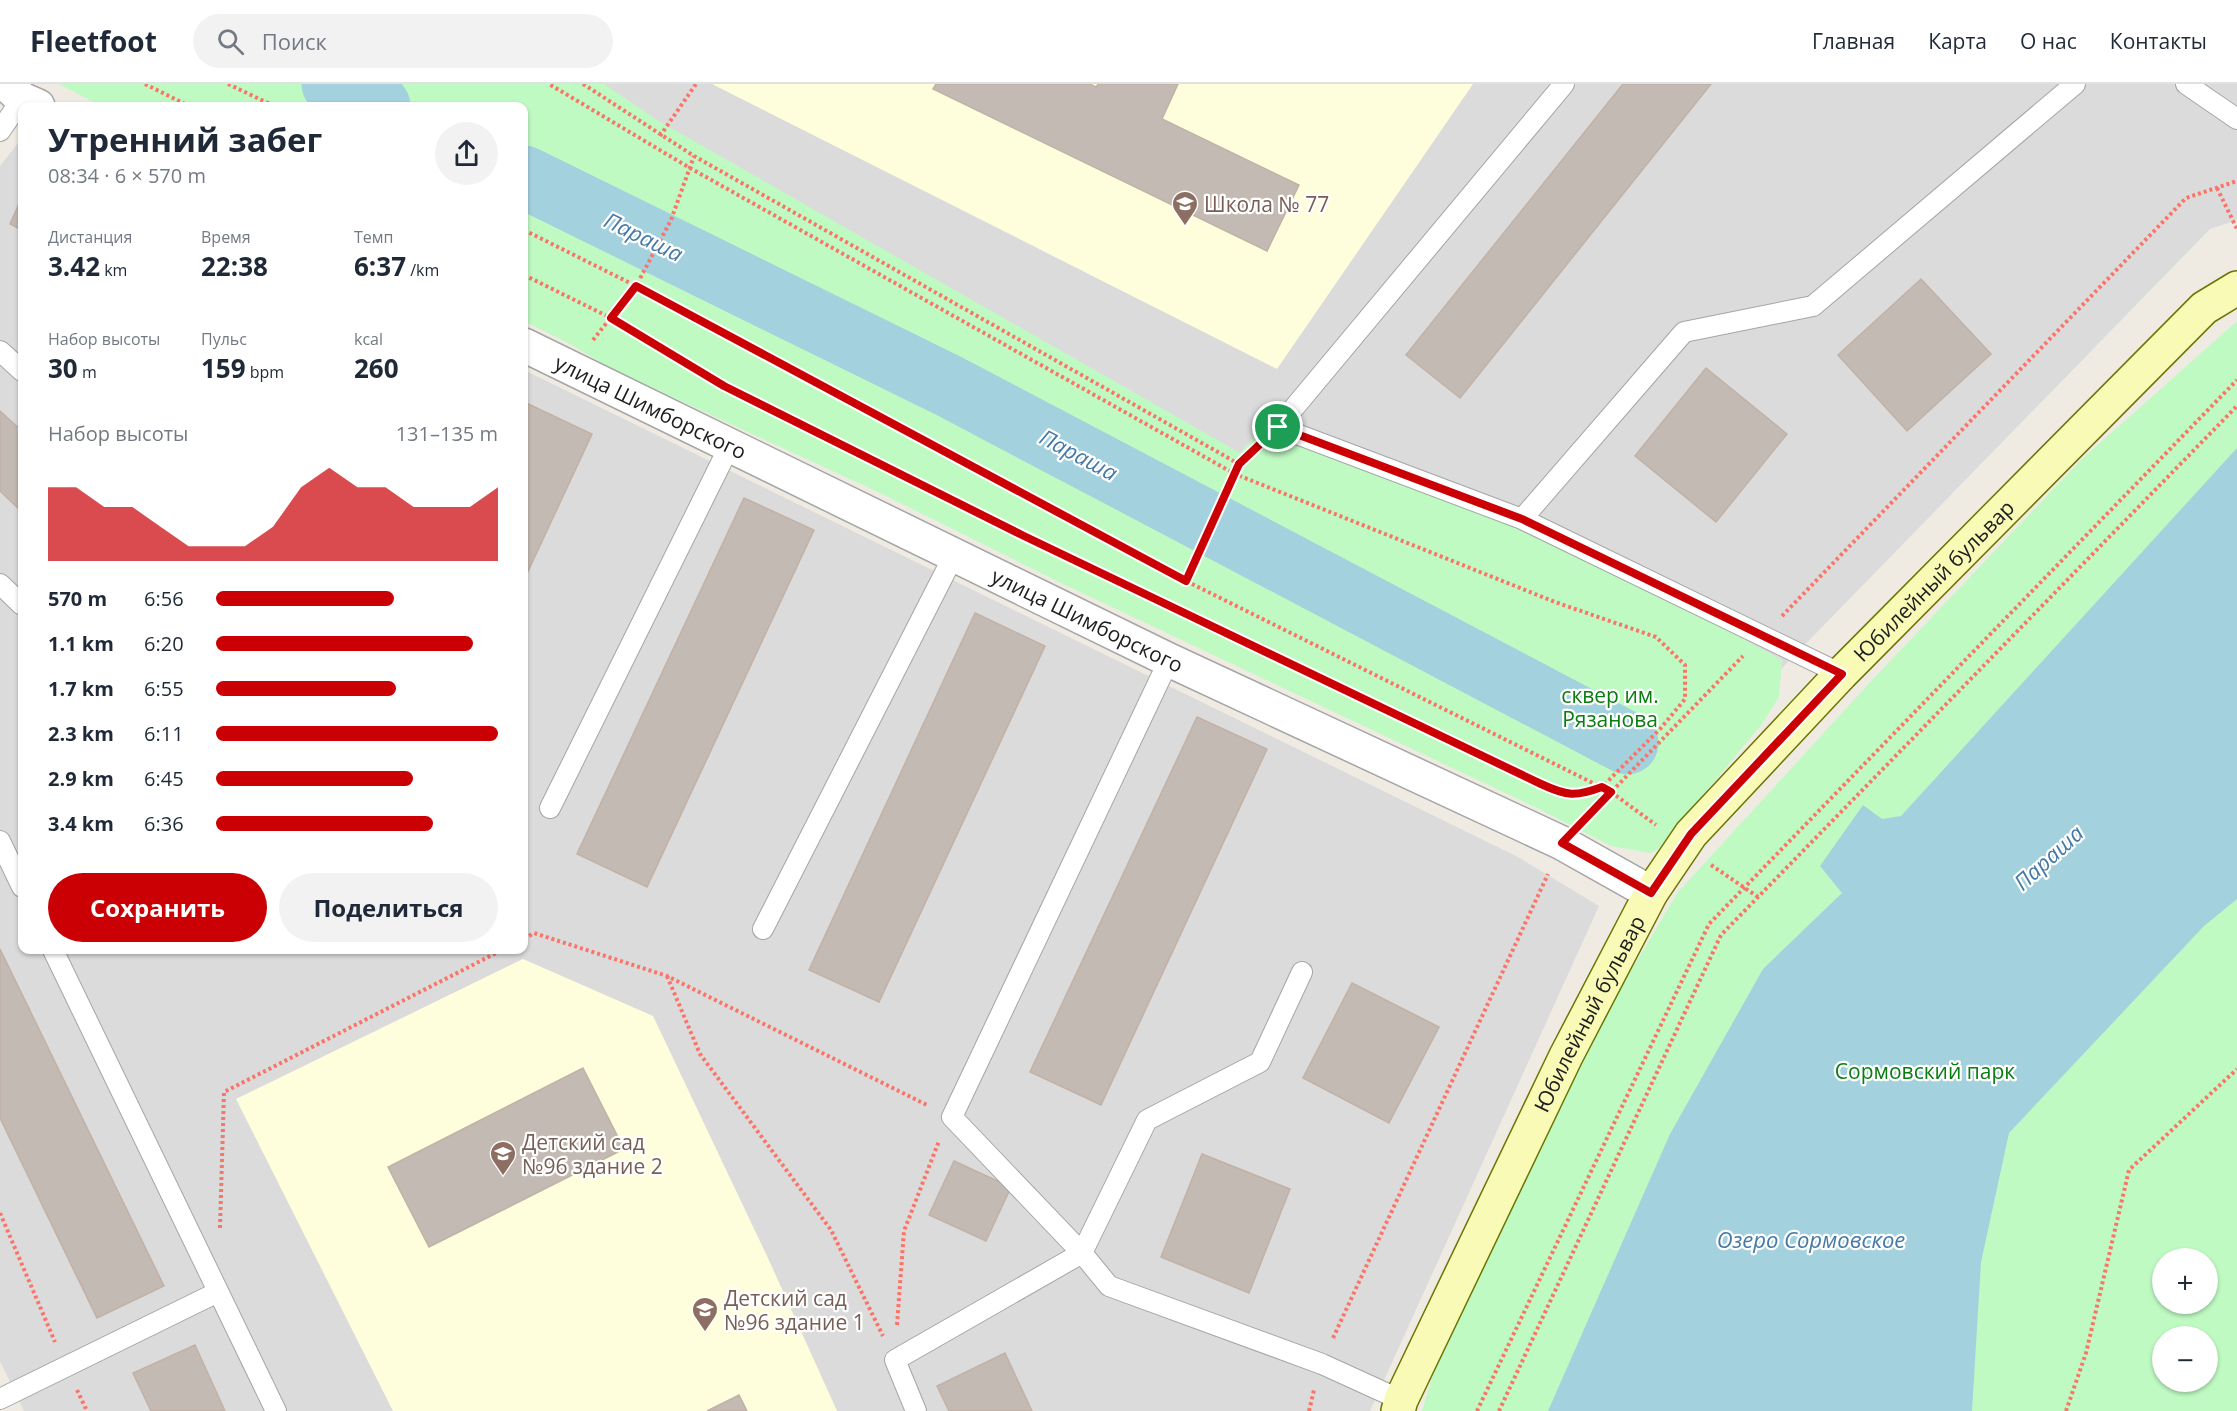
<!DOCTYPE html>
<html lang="ru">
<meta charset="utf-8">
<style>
:root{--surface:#fff;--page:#f2f2f3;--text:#1f2937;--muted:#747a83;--line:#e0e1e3;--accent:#cb0005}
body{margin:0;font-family:"Open Sans",sans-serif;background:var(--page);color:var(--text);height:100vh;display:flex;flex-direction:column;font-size:22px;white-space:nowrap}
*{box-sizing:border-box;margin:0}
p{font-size:20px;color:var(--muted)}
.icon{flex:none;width:33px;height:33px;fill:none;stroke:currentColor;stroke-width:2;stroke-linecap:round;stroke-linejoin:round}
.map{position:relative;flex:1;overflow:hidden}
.side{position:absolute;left:18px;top:18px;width:510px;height:852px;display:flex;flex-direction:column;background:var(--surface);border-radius:12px;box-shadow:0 2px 4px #0004}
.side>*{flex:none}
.buttons{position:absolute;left:2152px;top:1164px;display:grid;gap:12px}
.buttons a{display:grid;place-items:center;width:66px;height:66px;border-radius:50%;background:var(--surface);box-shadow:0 2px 4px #0004;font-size:30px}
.pin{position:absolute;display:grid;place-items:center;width:51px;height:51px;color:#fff;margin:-26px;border:3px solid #fff;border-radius:50%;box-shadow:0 2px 6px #0007}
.round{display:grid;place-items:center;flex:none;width:63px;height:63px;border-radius:32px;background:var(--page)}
.head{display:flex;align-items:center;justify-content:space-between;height:102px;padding:0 30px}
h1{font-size:33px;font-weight:700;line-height:45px}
.stats{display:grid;grid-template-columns:repeat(3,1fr);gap:9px;height:102px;padding:6px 30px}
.stats div{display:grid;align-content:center}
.stats b{font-size:26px;font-weight:700}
.stats small{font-size:16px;font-weight:400}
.stats p{font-size:16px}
.chart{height:168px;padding:12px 30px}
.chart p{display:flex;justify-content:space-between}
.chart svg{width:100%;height:108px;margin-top:6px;fill:var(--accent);opacity:.7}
.button{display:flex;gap:12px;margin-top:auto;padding:12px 30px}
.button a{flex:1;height:69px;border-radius:36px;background:var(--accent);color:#fff;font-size:24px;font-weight:700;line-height:69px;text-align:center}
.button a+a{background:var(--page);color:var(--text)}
ul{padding:0 30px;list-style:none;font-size:20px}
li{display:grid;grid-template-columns:96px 72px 1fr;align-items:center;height:45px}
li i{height:15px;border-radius:8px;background:var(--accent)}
header{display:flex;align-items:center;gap:36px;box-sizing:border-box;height:84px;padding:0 30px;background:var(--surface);border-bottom:2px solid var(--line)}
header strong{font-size:28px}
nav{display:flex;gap:33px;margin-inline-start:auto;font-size:21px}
.search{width:420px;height:54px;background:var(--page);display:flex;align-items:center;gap:15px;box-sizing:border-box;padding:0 21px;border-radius:33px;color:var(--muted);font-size:22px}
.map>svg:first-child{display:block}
.residential{fill:#dcdbdb}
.education{fill:#fffedc}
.park{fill:#bffac3;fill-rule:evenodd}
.water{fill:#a3d1dd}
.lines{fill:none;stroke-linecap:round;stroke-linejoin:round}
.river{stroke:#a3d1dd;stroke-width:63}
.building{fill:#c3bab3;stroke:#c1b1a6;stroke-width:1.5}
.lane-casing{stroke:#a5a5a5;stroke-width:22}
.street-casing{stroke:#a5a5a5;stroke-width:36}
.secondary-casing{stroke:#6c7504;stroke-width:36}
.path{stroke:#fb7468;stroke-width:4;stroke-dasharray:3 3;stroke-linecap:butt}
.lane{stroke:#fff;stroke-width:20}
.street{stroke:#fff;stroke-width:33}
.secondary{stroke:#f8fab6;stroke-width:33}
.path-bridge{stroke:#fb7468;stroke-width:4;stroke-dasharray:3 3;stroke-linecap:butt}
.route-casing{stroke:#fff;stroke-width:12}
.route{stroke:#cb0005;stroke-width:8}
.labels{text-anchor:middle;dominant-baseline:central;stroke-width:4.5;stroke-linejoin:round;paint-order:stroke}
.education-label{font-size:21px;fill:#785e54;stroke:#fff;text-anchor:start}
.street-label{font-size:21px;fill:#1e1e1e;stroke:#fff}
.park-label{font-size:21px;fill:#0a7d11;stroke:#fff}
.water-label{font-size:22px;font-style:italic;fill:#4679a6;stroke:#fff}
</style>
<header>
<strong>Fleetfoot</strong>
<div class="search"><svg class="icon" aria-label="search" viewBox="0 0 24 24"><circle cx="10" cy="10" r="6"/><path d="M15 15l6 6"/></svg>Поиск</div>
<nav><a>Главная</a><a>Карта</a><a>О нас</a><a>Контакты</a></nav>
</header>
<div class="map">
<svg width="2237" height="1327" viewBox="0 0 2237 1327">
<rect width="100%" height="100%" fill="#efebe3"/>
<!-- residential -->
<path class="residential" d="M504,0H2237V136L2210,145L1712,656Z
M22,54V866H524V286L1518,773L1599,822L1370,1327H24L0,1277V82Z"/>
<!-- education -->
<path class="education" d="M712,0H1473L1277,285Z
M523,875L653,932L767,1172L837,1327H393L236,1015Z"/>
<!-- park -->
<path class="park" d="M59,0H604L657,36L1240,369L1264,342L1516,444L1683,522L1782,576L1779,613L1762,640L1659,764L1651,769L1611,762L1539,725L1063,500L882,410L614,286L570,260L524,237V22H101Z
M2237,237V1327H1422L1439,1271L1594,949L1678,808L1874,594L2082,375ZM2163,1174H2208V1220H2163ZM2163,1252H2208V1298H2163Z"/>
<!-- water -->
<path class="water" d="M2237,364V815L2204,842L2009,1049L1981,1178L1972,1327H1548L1670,1050L1763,885L1842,809L1820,782L1863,721L1882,735L1901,732Z"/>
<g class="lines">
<!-- river -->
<path class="river" d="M333,0L379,22
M524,93L949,302L1627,659"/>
</g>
<!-- building -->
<path class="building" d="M936,0H1090L1096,3L1098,0H1178L1162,35L1299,101L1267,167L933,5Z
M1623,0H1711L1460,314L1406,271Z
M22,113V146L10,140Z
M1921,195L1991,270L1907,347L1838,271Z
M1706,284L1787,350L1716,438L1635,372Z
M524,318L592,350L524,496Z
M0,327L22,347V428L0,407Z
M744,414L814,446L647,803L577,770Z
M975,529L1045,562L879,918L809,886Z
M1197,633L1267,665L1101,1021L1030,988Z
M0,865L164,1202L97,1234L0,1034Z
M1352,899L1439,943L1389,1039L1303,994Z
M583,984L624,1065L429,1163L388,1083Z
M1202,1070L1290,1105L1249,1209L1161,1173Z
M954,1077L1011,1103L986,1157L929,1131Z
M195,1261L225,1327H151L133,1289Z
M1005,1269L1032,1327H949L937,1302Z
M739,1311L747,1327H707Z"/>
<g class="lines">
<defs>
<path id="lane" d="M1564,0L1278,343L1522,435L1841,590
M2186,0L2237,35
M0,47L22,15
M0,267L22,287
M1522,435L1684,248L1813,222L2075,0
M0,500L22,521
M1169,576L952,1033L1082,1169L1109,1202L1322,1280L1401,1316
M550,724L730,361
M0,757L22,803
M763,845L954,471
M53,866L276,1327
M0,1315L218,1208
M916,1327L895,1276L1082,1169L1147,1036L1260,978L1302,888"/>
<g id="street">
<path d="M6,0L22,15L38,22"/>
<path id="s1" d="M524,261L1169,576L1562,759L1651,809"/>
</g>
<g id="secondary">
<path id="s2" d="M1398,1327L1401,1316L1566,972L1651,809L1691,750L1841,590L2204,224L2237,204"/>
</g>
</defs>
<!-- lane casing -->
<use href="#lane" class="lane-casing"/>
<!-- street casing -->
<use href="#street" class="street-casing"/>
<!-- secondary casing -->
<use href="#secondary" class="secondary-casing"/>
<!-- path -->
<path class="path" d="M145,0L189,22
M228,0L274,22
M583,0L694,72L1239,380L1258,362
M660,52L696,0
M2217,104L2237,145
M524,146L636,202L1186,497L1611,708L1656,741
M524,191L611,234L724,302L1024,452L1565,711H1581L1602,703L1661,644L1685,615V581L1656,553L1555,518L1235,390L690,84L549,0
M593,256L636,202L671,136L694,72
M1782,532L2186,114L2237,97
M1587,733L1743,572
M1711,781L1758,813
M524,855L534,849L667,892L927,1021
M667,892L700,970L831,1146L883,1252
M0,1129L55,1258
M220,1144L224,1008L502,866
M897,1241L904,1147L939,1057
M1333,1254L1548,790
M77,1306L87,1327
M1309,1327L1314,1306
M1477,1327L1709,840L2237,296
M1499,1327L1721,851L2237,322
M2066,1327L2086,1269L2129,1086L2237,985"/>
<!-- lane -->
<use href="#lane" class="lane"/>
<!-- street -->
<use href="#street" class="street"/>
<!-- secondary -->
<use href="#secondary" class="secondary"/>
<!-- path-bridge -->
<path class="path-bridge" d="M1186,497L1239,380"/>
</g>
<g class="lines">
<defs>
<path id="route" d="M636,202L1186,497L1239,380L1278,343L1522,435L1842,590L1691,750L1651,809L1562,759L1611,708L1602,703C1575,713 1567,712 1541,700L1024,452L724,302L611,234Z"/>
</defs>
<!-- route casing -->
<use href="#route" class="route-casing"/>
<!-- route -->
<use href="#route" class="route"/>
</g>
<!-- icons -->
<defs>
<symbol id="school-pin" viewBox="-11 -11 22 30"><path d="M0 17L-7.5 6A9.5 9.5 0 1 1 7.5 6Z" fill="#8d6e63" stroke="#fff"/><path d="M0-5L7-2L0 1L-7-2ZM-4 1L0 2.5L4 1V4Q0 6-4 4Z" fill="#fff"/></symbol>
</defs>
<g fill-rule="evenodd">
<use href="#school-pin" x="1170" y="105" width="30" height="40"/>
<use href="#school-pin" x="488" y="1055" width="30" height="40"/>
<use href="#school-pin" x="690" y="1211" width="30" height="40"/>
</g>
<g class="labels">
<!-- education labels -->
<g class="education-label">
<text x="1204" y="120">Школа № 77</text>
<text x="522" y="1058">Детский сад<tspan x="522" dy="24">№96 здание 2</tspan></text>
<text x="724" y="1214">Детский сад<tspan x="724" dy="24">№96 здание 1</tspan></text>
</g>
<!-- street labels -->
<g class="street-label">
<text stroke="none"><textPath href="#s1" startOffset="141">улица Шимборского</textPath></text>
<text stroke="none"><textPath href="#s2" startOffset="999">Юбилейный бульвар</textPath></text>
<text stroke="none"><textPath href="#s1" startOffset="627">улица Шимборского</textPath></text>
<text stroke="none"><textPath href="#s2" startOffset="441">Юбилейный бульвар</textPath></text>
</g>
<!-- park labels -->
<g class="park-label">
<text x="1610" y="611">сквер им.<tspan x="1610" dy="24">Рязанова</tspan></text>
<text x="1925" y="987">Сормовский парк</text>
</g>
<!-- water labels -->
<g class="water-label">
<text transform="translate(644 152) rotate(26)">Параша</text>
<text transform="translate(1079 370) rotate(28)">Параша</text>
<text transform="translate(2048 773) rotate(-42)">Параша</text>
<text x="1811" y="1155">Озеро Сормовское</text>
</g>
</g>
</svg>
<div class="buttons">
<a>+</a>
<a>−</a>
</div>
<div class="pin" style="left:1278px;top:343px;background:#1e9e55"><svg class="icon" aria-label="arrive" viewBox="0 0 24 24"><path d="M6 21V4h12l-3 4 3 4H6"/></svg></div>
<section class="side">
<div class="head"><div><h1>Утренний забег</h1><p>08:34 · 6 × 570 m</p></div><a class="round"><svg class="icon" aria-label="share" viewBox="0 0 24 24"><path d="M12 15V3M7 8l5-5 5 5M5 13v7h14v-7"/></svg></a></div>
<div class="stats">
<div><p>Дистанция</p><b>3.42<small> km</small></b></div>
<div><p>Время</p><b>22:38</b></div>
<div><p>Темп</p><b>6:37<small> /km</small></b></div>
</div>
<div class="stats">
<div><p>Набор высоты</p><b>30<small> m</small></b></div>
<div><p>Пульс</p><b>159<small> bpm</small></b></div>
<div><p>kcal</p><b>260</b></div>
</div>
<div class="chart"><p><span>Набор высоты</span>131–135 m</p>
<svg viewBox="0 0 160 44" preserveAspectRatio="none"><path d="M0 44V14L10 14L20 22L30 22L40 30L50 38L60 38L70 38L80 30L90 14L100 6L110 14L120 14L130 22L140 22L150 22L160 14V44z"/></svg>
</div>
<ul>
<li><b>570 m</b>6:56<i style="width:63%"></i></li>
<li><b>1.1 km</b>6:20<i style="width:91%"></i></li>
<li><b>1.7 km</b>6:55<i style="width:64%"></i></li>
<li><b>2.3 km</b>6:11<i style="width:100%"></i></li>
<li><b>2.9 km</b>6:45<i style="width:70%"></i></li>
<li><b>3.4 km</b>6:36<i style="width:77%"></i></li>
</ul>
<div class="button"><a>Сохранить</a><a>Поделиться</a></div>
</section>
</div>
